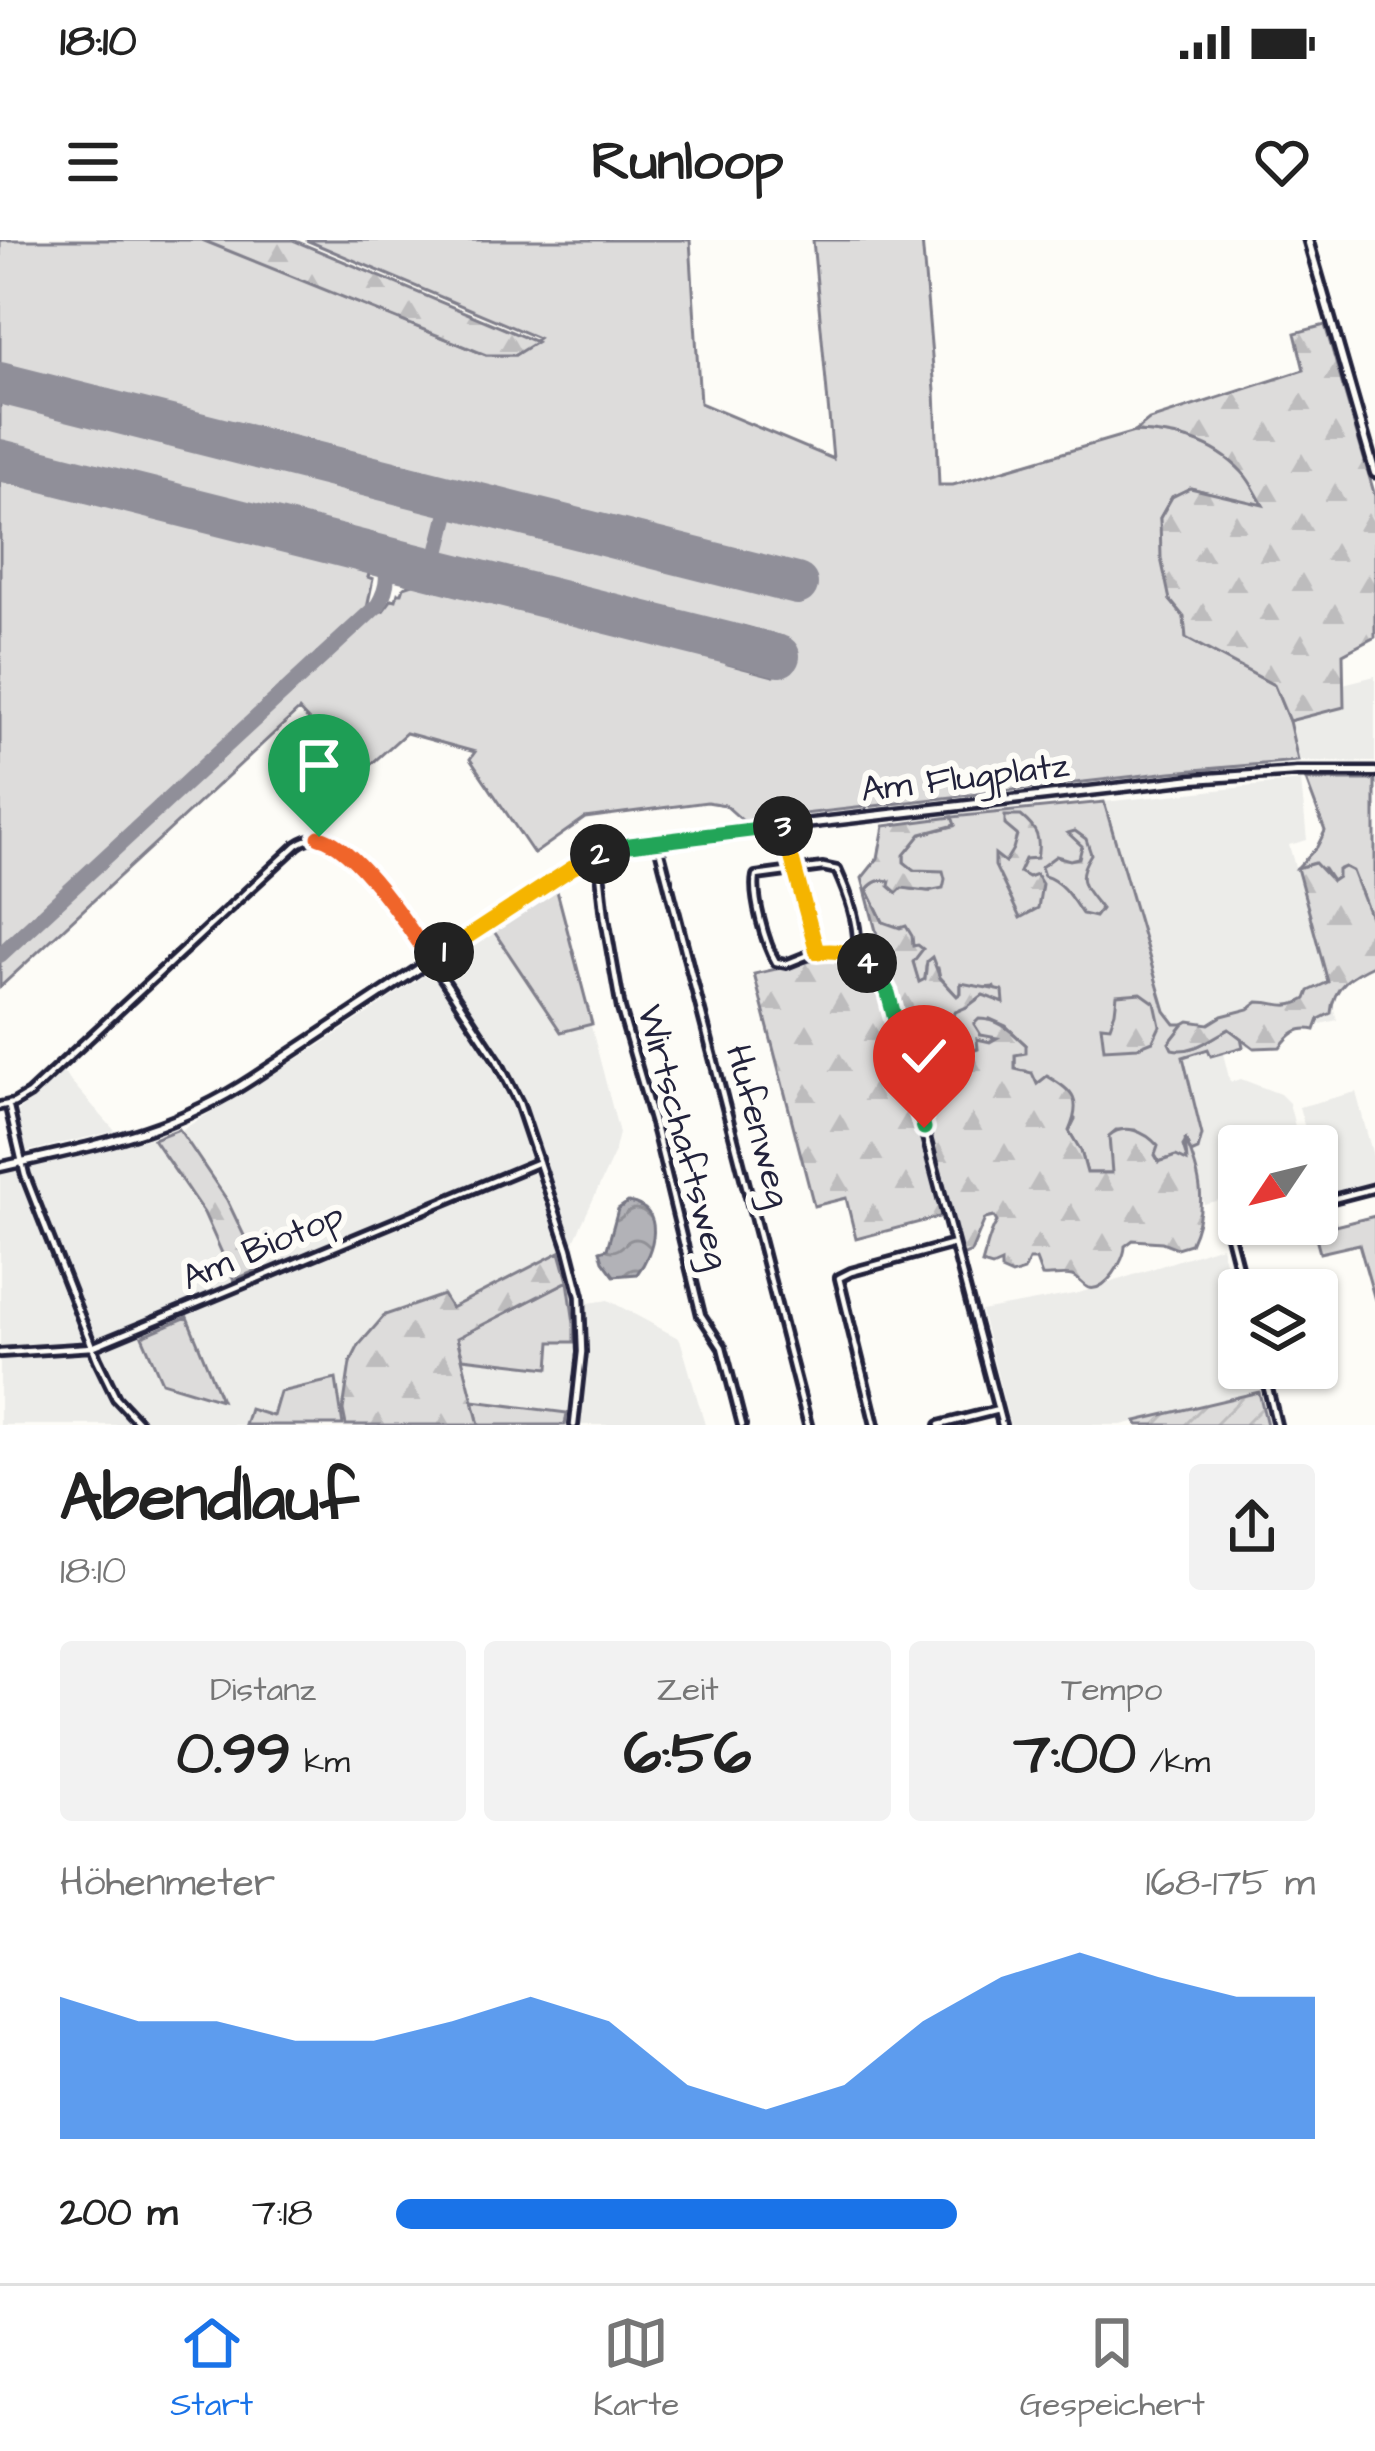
<!DOCTYPE html>
<html lang="de">
<meta charset="utf-8">
<style>
:root{--surface:#fff;--page:#f2f2f2;--text:#222;--muted:#767676;--line:#e0e0e0;--accent:#1a73e8}
body{margin:0;font-family:"Architects Daughter",sans-serif;background:var(--page);color:var(--text);height:100vh;display:flex;flex-direction:column;font-size:45px;white-space:nowrap}
*{box-sizing:border-box;margin:0}
p{font-size:39px;color:var(--muted)}
.icon{flex:none;width:66px;height:66px;fill:none;stroke:currentColor;stroke-width:2;stroke-linecap:round;stroke-linejoin:round}
.map{position:relative;height:1185px;overflow:hidden}
.details{display:flex;flex-direction:column;background:var(--surface);flex:1}
.details>*{flex:none}
.needle{width:78px;rotate:235deg}
.fabs{position:absolute;left:1218px;top:885px;display:grid;gap:24px}
.fabs a{display:grid;place-items:center;width:120px;height:120px;border-radius:12px;background:var(--surface);box-shadow:0 3px 9px #0004;font-size:60px}
.pin{position:absolute;display:grid;place-items:center;width:102px;height:102px;color:#fff;margin:-123px -51px;border-radius:50% 50% 50% 0;rotate:-45deg;box-shadow:0 0 12px #0007}
.pin .icon{rotate:45deg}
.km{position:absolute;width:60px;height:60px;margin:-30px;border-radius:50%;background:#222;color:#fff;font-size:33px;line-height:60px;text-align:center}
.round{display:grid;place-items:center;flex:none;width:126px;height:126px;border-radius:12px;background:var(--page)}
.headline{display:flex;align-items:center;justify-content:space-between;height:204px;padding:0 60px}
h1{font-size:66px;font-weight:800;line-height:90px}
.metrics{display:grid;grid-template-columns:repeat(3,1fr);gap:18px;height:204px;padding:12px 60px}
.metrics div{display:grid;align-content:center;border-radius:12px;background:var(--page);text-align:center}
.metrics b{font-size:60px;font-weight:800}
.metrics small{font-size:33px;font-weight:400}
.metrics p{font-size:33px}
.chart{height:336px;padding:24px 60px}
.chart p{display:flex;justify-content:space-between}
.chart svg{width:100%;height:216px;margin-top:12px;fill:var(--accent);opacity:.7}
ul{padding:0 60px;list-style:none;font-size:39px}
li{display:grid;grid-template-columns:192px 144px 1fr;align-items:center;height:90px}
li i{height:30px;border-radius:15px;background:var(--accent)}
.status{display:flex;justify-content:space-between;align-items:center;height:84px;padding:0 60px;background:var(--surface);direction:ltr}
.status svg{height:33px;fill:currentColor}
header{display:flex;justify-content:space-between;align-items:center;height:156px;padding:0 60px;background:var(--surface);font-size:54px;font-weight:800}
.tabs{display:flex;justify-content:space-around;align-items:center;height:168px;border-top:3px solid var(--line);background:var(--surface);font-size:33px;color:var(--muted)}
.tabs a{display:grid;justify-items:center;gap:6px}
.tabs .selected{color:var(--accent)}
.map>svg:first-child{display:block}
.built{fill:#ecece9}
.green{fill:#dddcdb;stroke:#807f8b;stroke-width:3}
.forest{fill:url(#forest-firs);stroke:#807f8b;stroke-width:3}
.garden{fill:url(#garden-furrows);stroke:#807f8b;stroke-width:3}
.water{fill:url(#water-waves);stroke:#787885;stroke-width:3}
.lines{fill:none;stroke-linecap:round;stroke-linejoin:round}
.taxiway{stroke:#908f99;stroke-width:16}
.runway{stroke:#908f99;stroke-width:42}
.minor-casing{stroke:#22223b;stroke-width:14}
.tertiary-casing{stroke:#22223b;stroke-width:15}
.secondary-casing{stroke:#22223b;stroke-width:15}
.minor{stroke:#fdfcf7;stroke-width:4.5}
.tertiary{stroke:#fdfcf7;stroke-width:6}
.secondary{stroke:#fdfcf7;stroke-width:6}
.split-1-casing{stroke:#fff;stroke-width:24}
.split-2-casing{stroke:#fff;stroke-width:24}
.split-3-casing{stroke:#fff;stroke-width:24}
.split-4-casing{stroke:#fff;stroke-width:24}
.split-5-casing{stroke:#fff;stroke-width:24}
.split-1{stroke:#f0652b;stroke-width:15}
.split-2{stroke:#f5b400;stroke-width:15}
.split-3{stroke:#22a559;stroke-width:15}
.split-4{stroke:#f5b400;stroke-width:15}
.split-5{stroke:#22a559;stroke-width:15}
.labels{text-anchor:middle;dominant-baseline:central;stroke-width:12;stroke-linejoin:round;paint-order:stroke}
.street-label{font-size:36px;fill:#22223b;stroke:#fdfcf7}
</style>
<div class="status"><b>18:10</b><svg viewBox="0 0 49 12"><path d="M0 12V9h3v3zM5 12V6h3v6zM10 12V3h3v9zM15 12V0h3v12zM26 1h20v11H26zM47 4h2v5h-2z"/></svg></div>
<header><svg class="icon" aria-label="menu" viewBox="0 0 24 24"><path d="M4 6h16M4 12h16M4 18h16"/></svg>Runloop<svg class="icon" aria-label="heart" viewBox="0 0 24 24"><path d="M12 20l-8-8c-3-5 5-10 8-4 3-6 11-1 8 4z"/></svg></header>
<div class="map">
<svg width="1375" height="1185" viewBox="0 0 1375 1185">
<defs>
<pattern id="forest-firs" width="22" height="20" patternUnits="userSpaceOnUse" patternTransform="scale(3)"><rect width="22" height="20" fill="#dddcdb"/><path d="M5 1l3.5 6h-7zM16 11l3.5 6h-7z" fill="#bdbcbd"/></pattern>
<pattern id="garden-furrows" width="10" height="10" patternUnits="userSpaceOnUse" patternTransform="scale(3)"><rect width="10" height="10" fill="#dddcdb"/><path d="M-1 1l2-2M0 10L10 0M9 11l2-2" fill="none" stroke="#bdbcbd"/></pattern>
<pattern id="water-waves" width="16" height="10" patternUnits="userSpaceOnUse" patternTransform="scale(3)"><rect width="16" height="10" fill="#b2b2b7"/><path d="M0 5q4-4 8 0t8 0" fill="none" stroke="#909096"/></pattern>
</defs>
<rect width="100%" height="100%" fill="#fdfcf7"/>
<filter id="ink" filterUnits="userSpaceOnUse"><feTurbulence type="fractalNoise" baseFrequency=".00833" numOctaves="2"/><feDisplacementMap in="SourceGraphic" scale="24" xChannelSelector="R" yChannelSelector="G"/><feConvolveMatrix kernelMatrix="1 2 1 2 8 2 1 2 1" color-interpolation-filters="sRGB"/></filter>
<g filter="url(#ink)">
<!-- built -->
<path class="built" d="M1375,436V522L1298,521L1289,481L1343,467V444Z
M1301,541L1307,600L1289,605L1337,780L1288,792V795L1223,813L1230,842L1241,839L1280,854L1289,863L1300,906H1239V955L1204,964L1191,913L1198,910L1202,895L1182,816L1208,808L1170,816L1104,562Z
M555,648L619,893L614,914L574,1001L589,1063L608,1060L680,1099L705,1185H0V934L180,891L317,807Z
M62,831L115,891L26,912L18,871Z
M1356,852L1375,924V941L1322,954L1317,934V906H1310L1299,867Z
M1221,1006L1239,1077V1128H1252L1259,1152L1121,1185H1010L981,1071L1079,1053Z"/>
<!-- green -->
<path class="green" d="M0,0H205L486,115H515L538,98L306,0H690L700,163L833,219L813,0H922L935,151L939,245H953L1134,192C1175,193 1215,201 1244,233C1252,242 1258,256 1264,267L1191,248L1172,257L1160,278L1170,360L1184,376L1186,398L1274,445L1289,481L1298,521L1171,532L743,581L725,565L707,562L585,578L534,614L470,519L475,512L406,493L359,535L299,470L0,747V722L378,372L383,371L392,359L396,360L398,353H402L404,347L419,342L420,339L728,417L727,424L773,436L783,397L743,386L741,393L0,206Z
M0,233L366,325V329L370,330L368,337L373,339L367,368L0,708Z
M1306,540H1375V688L1338,637L1332,641L1324,629L1297,628L1317,607L1325,591Z
M1104,562L1165,771L1175,784H1184L1170,803L1172,808C1194,815 1211,797 1229,789L1241,797L1243,807L1211,816L1208,809L1183,817L1202,895L1198,910L1191,913L1186,901L1183,906L1188,922L1175,916L1159,922L1135,890H1116L1109,896L1113,933H1087L1081,911L1069,891L1075,879L1026,831L1015,830V815L1026,805L1006,786L990,779L981,795L999,796L971,812L957,810L952,785L955,772L995,747L982,748L961,744V753L957,756L940,737L938,728L926,727L925,739L919,743C906,710 921,698 883,682L867,649C879,636 886,640 900,646C908,650 919,650 928,651L904,622V614L921,594L954,586L952,577Z
M556,647L592,784L561,792L493,690Z
M1330,967L1335,986L1375,976V1060L1359,1004L1320,1013L1312,984H1317V970Z
M568,1041L574,1083V1102H551L549,1128L463,1118L457,1098Z
M187,1077L221,1160L162,1142L142,1096Z
M336,1139L343,1185H245L250,1169L273,1176L280,1152Z
M473,1161L567,1173L565,1185H479Z"/>
<!-- forest -->
<path class="forest" d="M202,0H293L536,102L515,115H486Z
M1325,85L1375,256V397L1343,414L1344,467L1289,481L1274,445L1186,398L1184,377L1170,360L1161,318L1160,278L1172,257L1190,248L1263,265C1257,255 1251,241 1242,232C1213,201 1175,193 1134,192L1149,180L1304,130L1295,93Z
M1005,576H1021C1037,589 1041,598 1037,618L1025,619L1019,632L1028,637L1036,634L1042,644L1038,668L1020,678L995,626V614L1005,622L1013,609L1017,595L1005,585Z
M952,577L955,585L921,594L904,615V622L914,630L943,631L945,639L943,648L928,651L902,648L897,653L889,646L890,641C880,639 874,641 867,649L883,682L900,688L906,686L912,696L913,706L918,705L923,709L913,722L919,742L925,739L927,721L932,717L940,738L957,756L961,753V743L1003,751L1004,763L983,755L967,767L955,772C951,790 951,820 978,809L977,799L990,802L997,798L981,795L974,784L979,779C1000,779 1011,791 1026,805V813L1015,815V829L1032,833L1037,844L1047,836C1075,852 1082,861 1069,891L1081,911L1087,933H1112L1109,896C1124,882 1146,892 1158,906L1155,915L1159,922L1176,916L1187,921L1185,898C1201,936 1208,966 1190,1004L1177,1008L1162,1002L1133,1000L1125,1006C1125,1020 1106,1052 1089,1048C1083,1046 1079,1038 1072,1036C1064,1034 1051,1037 1042,1036L1036,1020H1029L1024,1031L1012,1035L1001,1030V1023L992,1027L982,1024C986,1011 989,993 997,982L994,977L985,979L971,1012L962,1016L862,638L878,618L884,586Z
M1075,591L1086,599L1091,614C1074,640 1084,647 1101,669L1095,677L1082,674C1072,659 1062,641 1044,636L1041,627L1056,616L1070,620L1079,618L1082,606L1068,593Z
M1315,623L1332,641L1338,637V630L1345,627L1353,631L1375,688V724C1353,734 1333,745 1331,773L1319,779L1315,790C1298,786 1290,794 1280,807L1254,808L1229,789C1211,798 1194,814 1172,809L1169,803L1184,784L1189,781L1209,784L1222,776L1249,769L1258,762C1279,762 1285,771 1306,759L1309,751L1328,742L1297,628Z
M833,716C860,720 874,732 885,757L943,976L856,999L846,958L814,966L754,734Z
M1141,753L1155,763L1160,786L1153,801L1138,807L1104,809L1101,785L1110,786L1115,772L1117,755Z
M179,889L227,960L260,1029L234,1040L204,973L153,899Z
M560,1012L568,1041L457,1098L479,1185H346L343,1170L350,1123L359,1105L385,1075L443,1055L451,1068Z"/>
<!-- garden -->
<path class="garden" d="M1259,1152L1267,1185H1138L1136,1181Z"/>
<!-- water -->
<path class="water" d="M628,962C667,968 654,1012 637,1034L614,1036L603,1021L600,1011L607,1009L618,969Z"/>
<g class="lines">
<!-- taxiway -->
<path class="taxiway" d="M434,329L452,257
M387,338L397,326L412,324
M0,715L378,365C389,346 392,325 372,313"/>
<!-- runway -->
<path class="runway" d="M0,143L797,344
M0,220L779,416"/>
<defs>
<path id="minor" d="M785,587L816,712C850,708 876,722 888,753L1002,1185
M657,601L808,1185
M598,614L605,678L621,769L657,894L701,1075L722,1107L742,1185
M816,712L786,724L776,722C765,704 752,656 756,636L823,627L837,630C848,654 861,690 856,716
M0,866L14,863L29,854L297,605C313,594 327,596 342,608L401,675L497,820L519,863L568,1009L580,1056L582,1112L574,1185
M9,867L25,935L97,1119L116,1158L141,1185
M1317,963L1375,948
M1241,984L1228,988L1244,1050
M0,1113L92,1107L539,922
M1263,1128L1277,1185
M875,1185L839,1038L851,1032L954,1004
M939,1185L998,1170"/>
<path id="tertiary" d="M0,927C95,905 168,894 252,839L571,628L613,610L657,601L1193,539L1297,532H1375"/>
<path id="secondary" d="M1308,0L1375,233"/>
</defs>
<!-- minor casing -->
<use href="#minor" class="minor-casing"/>
<!-- tertiary casing -->
<use href="#tertiary" class="tertiary-casing"/>
<!-- secondary casing -->
<use href="#secondary" class="secondary-casing"/>
<!-- minor -->
<use href="#minor" class="minor"/>
<!-- tertiary -->
<use href="#tertiary" class="tertiary"/>
<!-- secondary -->
<use href="#secondary" class="secondary"/>
</g>
</g>
<g class="lines" filter="url(#ink)">
<defs>
<path id="split-1" d="M319,597C355,605 410,688 431,721L444,712"/>
<path id="split-2" d="M444,712L572,628L600,614"/>
<path id="split-3" d="M600,614L629,605L783,586"/>
<path id="split-4" d="M783,586L817,712C835,709 852,712 867,723"/>
<path id="split-5" d="M867,723L878,733L888,753L924,888"/>
</defs>
<!-- split-1 casing -->
<use href="#split-1" class="split-1-casing"/>
<!-- split-2 casing -->
<use href="#split-2" class="split-2-casing"/>
<!-- split-3 casing -->
<use href="#split-3" class="split-3-casing"/>
<!-- split-4 casing -->
<use href="#split-4" class="split-4-casing"/>
<!-- split-5 casing -->
<use href="#split-5" class="split-5-casing"/>
<!-- split-1 -->
<use href="#split-1" class="split-1"/>
<!-- split-2 -->
<use href="#split-2" class="split-2"/>
<!-- split-3 -->
<use href="#split-3" class="split-3"/>
<!-- split-4 -->
<use href="#split-4" class="split-4"/>
<!-- split-5 -->
<use href="#split-5" class="split-5"/>
</g>
<g class="labels">
<!-- street labels -->
<g class="street-label">
<text transform="translate(965 538) rotate(-7)">Am Flugplatz</text>
<text transform="translate(758 886) rotate(75)">Hufenweg</text>
<text transform="translate(683 897) rotate(75)">Wirtschaftsweg</text>
<text transform="translate(263 1007) rotate(-23)">Am Biotop</text>
</g>
</g>
</svg>
<div class="fabs">
<a><svg class="needle" viewBox="-14 -14 28 28"><path d="M0-13l5 13h-10z" fill="#e53935"/><path d="M0 13l5-13h-10z" fill="#767676"/></svg></a>
<a><svg class="icon" aria-label="layers" viewBox="0 0 24 24"><path d="M12 4l9 5-9 5-9-5zM3 14l9 5 9-5"/></svg></a>
</div>
<div class="pin" style="left:319px;top:597px;background:#1e9e55"><svg class="icon" aria-label="arrive" viewBox="0 0 24 24"><path d="M6 21V4h12l-3 4 3 4H6"/></svg></div>
<div class="pin" style="left:924px;top:888px;background:#d93025"><svg class="icon" aria-label="check" viewBox="0 0 24 24"><path d="M5 12l5 5 9-10"/></svg></div>
<b class="km" style="left:444px;top:712px">1</b>
<b class="km" style="left:600px;top:614px">2</b>
<b class="km" style="left:783px;top:586px">3</b>
<b class="km" style="left:867px;top:723px">4</b>
</div>
<section class="details">
<div class="headline"><div><h1>Abendlauf</h1><p>18:10</p></div><a class="round"><svg class="icon" aria-label="share" viewBox="0 0 24 24"><path d="M12 15V3M7 8l5-5 5 5M5 13v7h14v-7"/></svg></a></div>
<div class="metrics">
<div><p>Distanz</p><b>0.99<small> km</small></b></div>
<div><p>Zeit</p><b>6:56</b></div>
<div><p>Tempo</p><b>7:00<small> /km</small></b></div>
</div>
<div class="chart"><p><span>Höhenmeter</span>168–175 m</p>
<svg viewBox="0 0 160 44" preserveAspectRatio="none"><path d="M0 44V15L10 20L20 20L30 24L40 24L50 20L60 15L70 20L80 33L90 38L100 33L110 20L120 11L130 6L140 11L150 15L160 15V44z"/></svg>
</div>
<ul>
<li><b>200 m</b>7:18<i style="width:61%"></i></li>
</ul>
</section>
<nav class="tabs">
<a class="selected"><svg class="icon" aria-label="home" viewBox="0 0 24 24"><path d="M3 11l9-7 9 7M6 9v11h12V9"/></svg>Start</a>
<a><svg class="icon" aria-label="map" viewBox="0 0 24 24"><path d="M3 6l6-2 6 2 6-2v14l-6 2-6-2-6 2zM9 4v14M15 6v14"/></svg>Karte</a>
<a><svg class="icon" aria-label="saved" viewBox="0 0 24 24"><path d="M7 4h10v16l-5-4-5 4z"/></svg>Gespeichert</a>
</nav>
